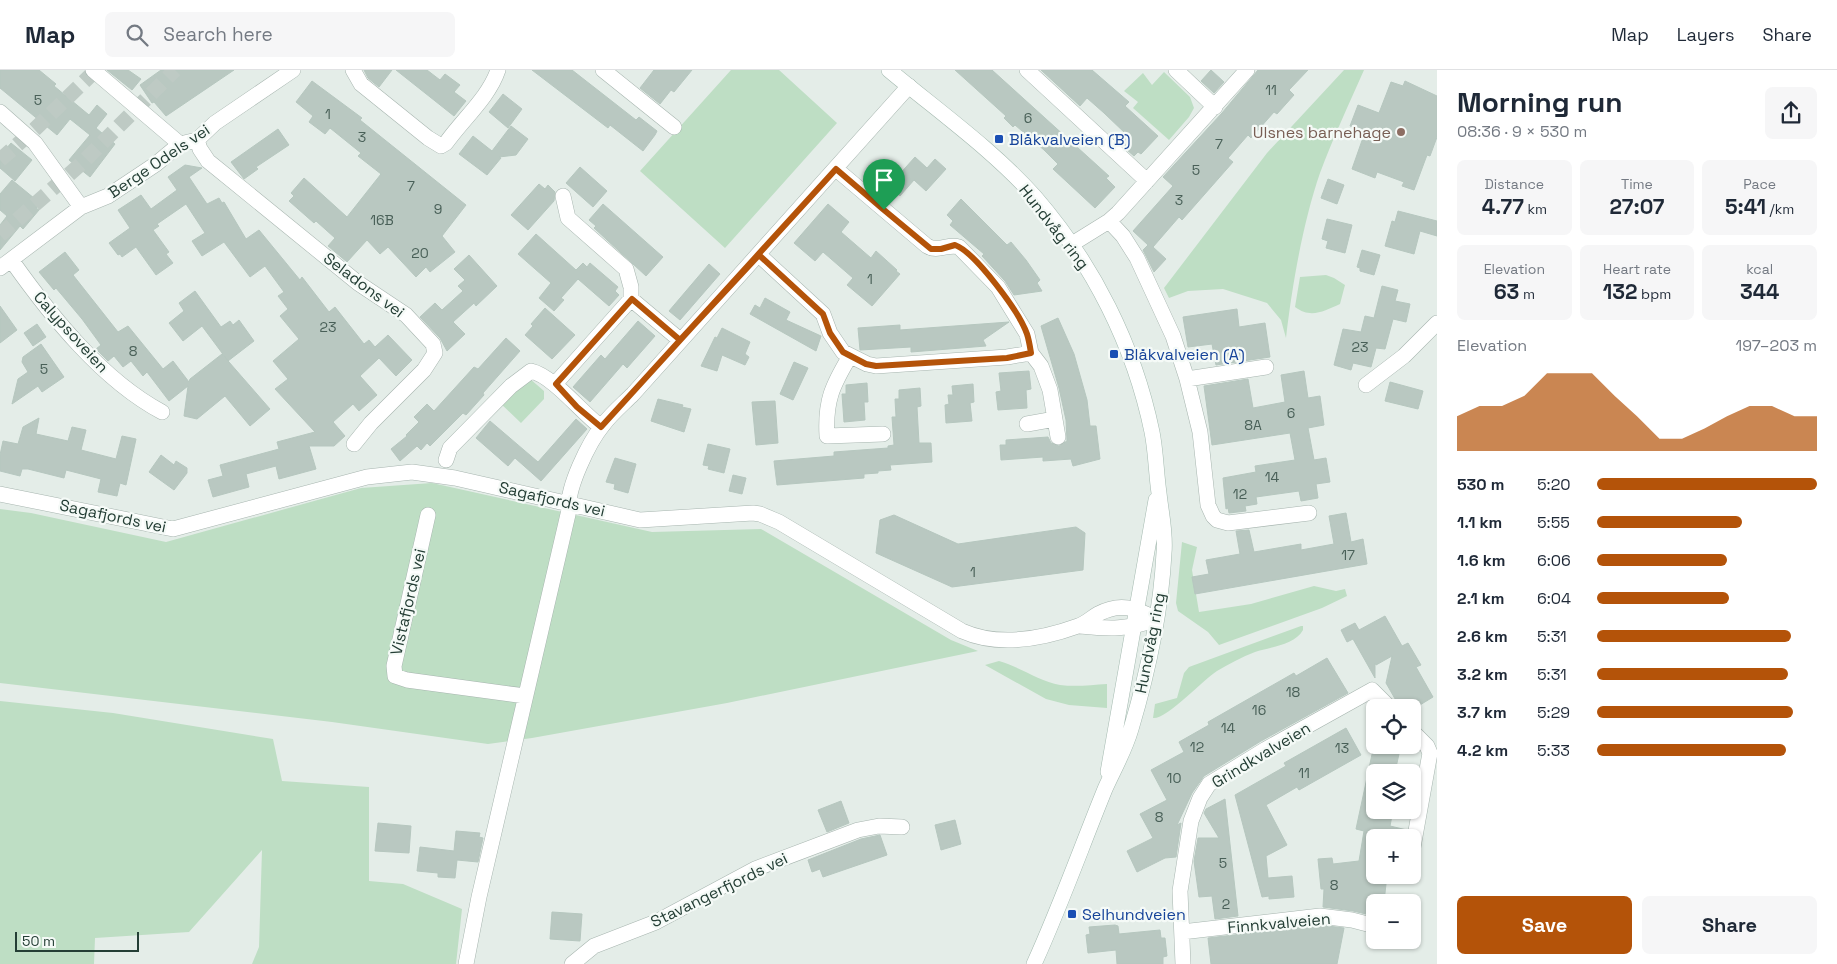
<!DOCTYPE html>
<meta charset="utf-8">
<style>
:root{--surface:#fff;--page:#f6f6f7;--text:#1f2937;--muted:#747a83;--line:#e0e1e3;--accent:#b45309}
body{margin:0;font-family:"Space Grotesk",sans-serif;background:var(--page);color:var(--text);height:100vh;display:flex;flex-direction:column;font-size:19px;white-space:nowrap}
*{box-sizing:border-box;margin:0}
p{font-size:16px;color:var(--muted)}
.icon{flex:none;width:28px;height:28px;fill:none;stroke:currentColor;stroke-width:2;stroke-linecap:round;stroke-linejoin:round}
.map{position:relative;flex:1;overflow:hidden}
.sheet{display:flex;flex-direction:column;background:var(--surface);width:400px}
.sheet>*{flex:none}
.buttons{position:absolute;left:1366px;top:629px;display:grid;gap:10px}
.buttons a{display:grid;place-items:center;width:55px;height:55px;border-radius:8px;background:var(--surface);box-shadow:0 1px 4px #0004;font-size:25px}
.scale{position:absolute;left:15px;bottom:12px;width:124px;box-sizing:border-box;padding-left:5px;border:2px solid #243e35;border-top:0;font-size:14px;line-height:18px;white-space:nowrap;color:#243e35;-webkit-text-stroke:4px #f5faf7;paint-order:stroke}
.pin{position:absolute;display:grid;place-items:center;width:42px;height:42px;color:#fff;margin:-51px -21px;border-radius:50% 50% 50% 0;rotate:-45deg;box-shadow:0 0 5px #0007}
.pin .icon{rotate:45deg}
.round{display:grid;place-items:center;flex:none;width:52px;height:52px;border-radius:8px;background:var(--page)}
.headline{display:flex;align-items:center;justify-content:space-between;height:85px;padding:0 20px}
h1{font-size:28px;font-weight:700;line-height:38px}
.figures{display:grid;grid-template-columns:repeat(3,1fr);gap:8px;height:85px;padding:5px 20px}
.figures div{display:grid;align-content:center;border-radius:8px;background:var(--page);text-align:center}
.figures b{font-size:21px;font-weight:700}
.figures small{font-size:14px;font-weight:400}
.figures p{font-size:14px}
.chart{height:140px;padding:10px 20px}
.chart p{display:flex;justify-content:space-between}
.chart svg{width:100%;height:90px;margin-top:5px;fill:var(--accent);opacity:.7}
.action{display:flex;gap:10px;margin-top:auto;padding:10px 20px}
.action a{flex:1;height:58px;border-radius:8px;background:var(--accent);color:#fff;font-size:20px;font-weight:700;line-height:58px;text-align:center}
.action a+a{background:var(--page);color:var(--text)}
ul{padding:0 20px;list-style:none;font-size:16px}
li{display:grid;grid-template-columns:80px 60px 1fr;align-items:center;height:38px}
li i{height:12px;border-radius:6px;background:var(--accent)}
header{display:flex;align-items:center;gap:30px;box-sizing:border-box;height:70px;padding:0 25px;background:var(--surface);border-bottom:1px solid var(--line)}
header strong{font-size:24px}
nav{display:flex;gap:28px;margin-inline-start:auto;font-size:18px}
.search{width:350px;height:45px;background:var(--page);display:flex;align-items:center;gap:12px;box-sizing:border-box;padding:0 18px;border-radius:8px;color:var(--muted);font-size:19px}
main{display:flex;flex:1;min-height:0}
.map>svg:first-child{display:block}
.green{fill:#bedec4}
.building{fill:#b9c8c1;stroke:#b6c7bf}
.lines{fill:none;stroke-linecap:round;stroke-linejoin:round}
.highway-tunnel{stroke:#becac4;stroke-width:15;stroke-dasharray:15 8;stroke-linecap:butt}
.street-casing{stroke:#a7b5af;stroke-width:16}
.secondary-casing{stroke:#a3b9af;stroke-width:16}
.street{stroke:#fff;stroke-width:15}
.secondary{stroke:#fff;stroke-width:15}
.route-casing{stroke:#fff;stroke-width:10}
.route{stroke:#b45309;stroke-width:6}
.education-dot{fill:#8d6e63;stroke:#f5faf7;stroke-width:2}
.transit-dot{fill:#1a4fb4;stroke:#f5faf7;stroke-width:2}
.labels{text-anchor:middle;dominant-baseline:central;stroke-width:4.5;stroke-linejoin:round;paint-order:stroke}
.number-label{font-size:14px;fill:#496058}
.education-label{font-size:16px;fill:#785e54;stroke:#f5faf7;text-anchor:end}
.transit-label{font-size:16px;fill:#164399;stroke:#f5faf7;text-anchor:start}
.street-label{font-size:16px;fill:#243e35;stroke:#f5faf7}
</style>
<header>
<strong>Map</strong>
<div class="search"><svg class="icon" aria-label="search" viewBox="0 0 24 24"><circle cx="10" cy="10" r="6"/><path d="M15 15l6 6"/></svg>Search here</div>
<nav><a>Map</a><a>Layers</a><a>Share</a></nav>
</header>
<main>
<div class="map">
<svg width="1437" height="894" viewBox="0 0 1437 894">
<rect width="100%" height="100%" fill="#e4ede8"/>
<!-- green -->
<path class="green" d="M731,0H779L837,53L725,178L640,101Z
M1344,0H1364C1349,34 1333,68 1320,103C1303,152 1292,216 1286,268L1281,250L1267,233L1223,219L1188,221L1169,228L1164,218L1267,83Z
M1164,2L1190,27L1194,38L1189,47L1169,70L1133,38L1138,32L1124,21L1143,3L1152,15Z
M1326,205L1334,208L1345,215L1340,234C1324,241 1311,249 1295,237L1300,207Z
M529,308L544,321V329L521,353L498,331Z
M432,413L652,462L761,459L951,570L978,581L727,633L532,668L488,674L332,652L0,613V439L31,443L166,472L361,418Z
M1182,472L1197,477L1192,500L1199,542L1251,534L1314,516L1336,521L1345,519L1347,526L1322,538L1219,575L1208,562L1178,541L1176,533Z
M1301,556H1303V560C1295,575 1270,577 1255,582C1242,587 1229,594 1217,601C1203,610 1166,650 1153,648L1155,634L1177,628L1184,603L1189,597Z
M999,591C1020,597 1039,611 1060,615C1076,617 1091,615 1107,614V638L1069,635L1046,629L985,595Z
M0,631L113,643L273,669L282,711L369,717V811L403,814L462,839L456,894H252L259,877L262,780L189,862L95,868L94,894H0Z"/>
<!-- building -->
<path class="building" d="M0,0H39L56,14L54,16L89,45L97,35L107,44L96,58L115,74L90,107L69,90L90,65L70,49L57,65L0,18Z
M107,0H128L141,9L132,20Z
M161,0H234L166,46L154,32L152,33L140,15Z
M364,0H392L379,17L368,8Z
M396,0H427L440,10L445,4L460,15L454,22L466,31L454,46Z
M532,0H572L636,50L639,47L657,61L655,65L643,81L610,55L608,58Z
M654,0H692L674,22L671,20L660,34L640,18Z
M955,0H992L1109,106L1106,108L1115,117L1095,138L1053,99L1058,94L1044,80L1015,55L1013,57L1004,48L1006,46Z
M1041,0H1092L1129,32L1125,36L1158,66L1141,84L1138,82L1134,86L1120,74L1126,64L1104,43L1087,28L1080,36Z
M1211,0L1224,12L1214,23L1201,11Z
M1258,0H1308L1289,20L1294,25L1277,44L1274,42L1251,68L1248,65L1228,88L1233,92L1182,150L1179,147L1153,177L1166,189L1154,202L1143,180L1148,175L1133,161L1173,116L1163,107L1222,43Z
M312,11L362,48L360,50L466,135L442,166L455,182L430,202L426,197L416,207L388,177L380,184L367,170L347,192L328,176L335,168L316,151L314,153L289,131L294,126L291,123L304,108L347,147L381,104L358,86L361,83L330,58L325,64L309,52L313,46L296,32Z
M1405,11L1437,26V67L1430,86L1427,85L1414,120L1402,116L1404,112L1377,102L1375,108L1352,99L1365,62L1350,56L1358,35L1379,43L1391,12L1403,16Z
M503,24L522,39L508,58L489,42Z
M511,56L528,69L516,85L499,87L501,88L487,105L459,84L473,66L492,81Z
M278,59L289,75L256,97L258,99L244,109L231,92Z
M11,73L32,90L15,111L0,98V86Z
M915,87L927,98L935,89L946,99L926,121L914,110L900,126L889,116Z
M185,95L202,98L189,107L207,134L219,128L222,133L224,132L246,169L259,160L300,210L302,207L329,242L335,237L364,274L369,270L375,277L388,265L412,290L396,306L379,288L360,306L377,325L359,341L353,334L333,352L345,366L334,376H309L316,399L279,409L276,396L246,404L249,417L213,427L208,410L223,406L220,395L279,379L277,372L315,362L275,319L288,309L273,291L299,269L280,246L288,239L278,226L284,222L265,196L250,207L224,172L202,186L192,171L205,163L186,134L157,154L159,156L153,160L169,182L166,184L173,193L156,205L136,177L122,187L120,184L118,185L109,173L130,158L118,140L141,125L151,139L177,120L168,107Z
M580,97L607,121L593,137L566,113Z
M1328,109L1344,115L1337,134L1321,128Z
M12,110L40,133L36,138L39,140L23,159L20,156L0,180V155L7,146L0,140V124Z
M539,114L545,119L548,115L555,122L554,131L528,160L511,145Z
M961,129L1007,175L1011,172L1026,190L1040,210L1037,213L1042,221L1014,225L1005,211L982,186L984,184L950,155L953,151L947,145Z
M603,134L663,187L646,206L594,158L596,156L589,150Z
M828,134L849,152L841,162L871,188L876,181L897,200L896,201L900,204L872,236L847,215L853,208L823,182L815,191L794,173Z
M1398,141L1437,151V166L1420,161L1414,184L1385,176L1392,151L1395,152Z
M1327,149L1352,155L1345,183L1326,178L1328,171L1322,169Z
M536,164L576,200L583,193L587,197L590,193L618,217L615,221L619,225L609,236L578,209L561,228L564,230L554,241L539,228L551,213L518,184Z
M1362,180L1380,185L1374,205L1360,201V198L1357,197Z
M65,182L79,200L73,205L118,262L128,256L163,299L173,291L189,312L190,309L222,284L270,339L250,356L225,326L197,349L184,346L188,316L169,331L147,302L143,306L131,291L123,297L114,286L108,291L96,279L101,275L82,249L56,218L54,220L39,202Z
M469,185L497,216L476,236L474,233L453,252L465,264L447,281L440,268L420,247L435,233L442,240L463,221L458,216L465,210L454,199Z
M709,194L720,204L680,250L669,241Z
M1382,216L1398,220L1395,231L1410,234L1406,252L1393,249L1385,279L1376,278L1371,297L1353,293L1351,300L1334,295L1343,259L1361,262L1365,246L1374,248Z
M195,221L221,257L230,251L233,255L239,250L254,271L228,291L202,256L183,271L169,253L184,241L179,233Z
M765,228L790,242L786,250L821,266L816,281L750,244L755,235L760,238Z
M0,236L17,260L0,273Z
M545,238L575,265L552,289L525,265L533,256L531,254Z
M1237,239L1239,257L1265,253L1270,287L1216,295L1212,274L1188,277L1183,247Z
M1058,248L1074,284L1087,330L1090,356H1096L1100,389L1073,396L1071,389L1043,391V387L1001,390L1000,375H1006V370L1048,367L1051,373L1059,376L1067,371L1066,350L1059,318L1041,256Z
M638,251L655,266L627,298L623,294L590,332L573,317L601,285L605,289Z
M1009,252L983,270L986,276L911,282V277L860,280L858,258L900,255V260Z
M37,254L46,267L33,276L24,263Z
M722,258L750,272L745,284L749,287L745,295L722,285L717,301L701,296L715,267L717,268Z
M506,268L520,281L483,323L484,325L466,345L463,343L430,376L427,373L421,380L417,376L400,391L391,379L407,366L406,365L419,352L414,347L427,334L434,341L474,297L478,299Z
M41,274L64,307L42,322L38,316L12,334L18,309L28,302L22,292L23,287Z
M794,292L808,298L793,330L780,324Z
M1029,301L1031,319L1026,320L1027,338L998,340L996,322L1001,321L999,303Z
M1304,301L1308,328L1320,326L1324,355L1308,358L1314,390L1326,388L1330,412L1316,414L1318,428L1301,431L1299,421L1256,427L1257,434L1245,436L1246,441L1229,443L1228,438L1226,439L1223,408L1256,402L1255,396L1295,390L1290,363L1212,375L1204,316L1248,309L1253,338L1285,332L1281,305Z
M1390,312L1423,321L1418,339L1385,331Z
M867,313L868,332H864L865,350L844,352L842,324H846V315Z
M973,314L974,332L970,333L972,351L946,353L945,335L949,334L948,325H953L952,316Z
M920,318L921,336L917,337L919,373H931L932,392L890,395L891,400L878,401V403L864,404V408L777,415L774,391L834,386V382L888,378V376L894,375L892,347H896L895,329H899V320Z
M658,329L683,335L682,337L691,339L684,362L651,351Z
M775,331L778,373L756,375L752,332Z
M39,348L36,364L68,371L72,357L86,360L81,380L116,389L122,366L136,369L126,415L120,413L117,426L98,422L101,409L66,400L64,408L28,399H22L20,406L0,401V385L3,371L18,374L23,357Z
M576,349L587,359L541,411L515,388L508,396L476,368L490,351L538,392Z
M708,374L730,379L724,403L708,399L709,396L703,395Z
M161,385L174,395L176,391L187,398V403L174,420L149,402Z
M615,388L636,394L628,423L614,419L615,414L606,412Z
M733,405L746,408L742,424L729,421Z
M1346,443L1351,472L1363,469L1367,494L1195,524L1192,507L1209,504L1206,490L1240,484L1236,461L1249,460L1254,482L1301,474V480L1334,474L1329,446Z
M894,445L958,474L1076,457L1085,463L1083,500L952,517L876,483L880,450Z
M1385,546L1402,576L1408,573L1421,595L1416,597L1433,627L1415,638H1404L1402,633L1398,634L1386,613L1392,586L1376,595L1375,593V608L1353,569L1347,572L1341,560L1355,553L1359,560Z
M1327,588L1348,623L1261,671L1204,706L1192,723L1177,755L1181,753L1176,787L1165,788L1137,802L1127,781L1153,768L1140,744L1167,730L1151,700L1184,682L1179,672L1209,655L1208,652L1294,603L1296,606Z
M1346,658L1361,685L1299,720L1297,717L1266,735L1287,775L1266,786L1268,808L1292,806L1294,827L1269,829V826L1262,827L1235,725L1286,696L1284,693Z
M1374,675H1401L1395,702H1375V740H1393L1390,756L1407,760L1405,768H1375V805H1387L1384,832H1375V846L1353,841L1323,837L1324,819H1321L1318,789L1332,788L1333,794L1359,791L1364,761L1356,759Z
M1225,729L1238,846L1215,849L1212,826L1199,827L1194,791L1198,768H1219L1204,743L1206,739Z
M841,731L849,753L827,762L818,740Z
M955,750L961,774L941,780L935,755Z
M378,753L411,756L409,783L375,781Z
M456,761L480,763L479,767L483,768L478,792L457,790L455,808L438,807V803L417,801L420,777L454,781Z
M880,765L887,785L823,807L820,799L812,802L808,790L861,769Z
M552,842L582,844L580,871L550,869Z
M1115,855L1118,856L1119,864L1160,860L1161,868H1165L1167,886L1163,887V894H1117L1116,880L1088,883L1086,865L1090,864L1089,857Z
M1320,855L1344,858L1337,894H1211L1208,868Z"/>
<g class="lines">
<!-- highway-tunnel -->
<path class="highway-tunnel" d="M0,90L35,59L96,0
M0,165L82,93L175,0"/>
<defs>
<path id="street" d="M93,0L180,74
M353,0L361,14L428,68L441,76L446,73C463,49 489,27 498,0
M603,0L674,57
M1027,0L1147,111
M1176,0L1215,37
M0,42L35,73L81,137
M197,70L200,79L208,91L358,213L406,245L433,274L435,283L424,300L371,353L354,374
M836,99L927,176C938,183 948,173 959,177L998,217L1027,264L1031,283L1041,296L1050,320L1058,367
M563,126L568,148L626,199L631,217V229L680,270
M1109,151L1123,166L1137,188L1173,266L1187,309L1200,362L1208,435L1213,446L1217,450L1228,453L1309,443
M1072,174L1109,151L1118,143L1247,0
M759,185L823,244L830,263L843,282L867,294L876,296L1007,287L1031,283
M12,191C51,246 102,310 162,342
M0,198L81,137L108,126L156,94L180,74L197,70L215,53L293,0
M850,286C832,316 825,331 827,366L883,364
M1187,309L1266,297
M555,314L631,229
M1366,315L1404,286L1437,253
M1027,354L1055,349
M446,390L450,378L511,316L531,301C553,306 581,342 601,357
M0,424L173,459L367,407L412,402L455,408L640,450L753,443L760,444L779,452L962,561C998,577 1042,569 1078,556C1085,554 1091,548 1098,544C1120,532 1136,538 1156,549
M428,445L394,596L395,606L407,610L525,626
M1080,556C1109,559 1128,560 1156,549
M1412,661L1427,676L1430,683L1412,783
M1182,862L1320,846L1352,850L1375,856
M466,894L479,827L569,440C566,419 589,372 603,355C611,344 623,334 633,324L909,16
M572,894L594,876L656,852L755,799L858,760L879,756L902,757
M1183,894L1180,821L1191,751L1200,728L1209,714L1266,679L1372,620L1390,638"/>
<path id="secondary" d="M889,0C938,41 992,79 1035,127C1093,194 1134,275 1152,362C1156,382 1156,402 1159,423C1161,443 1166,463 1164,483C1161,542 1148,602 1131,659C1125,680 1114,699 1105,719C1081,778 1060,837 1034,894
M1108,702L1156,430"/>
</defs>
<!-- street casing -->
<use href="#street" class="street-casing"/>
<!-- secondary casing -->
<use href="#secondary" class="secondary-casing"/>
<!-- street -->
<use href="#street" class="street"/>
<!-- secondary -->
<use href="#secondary" class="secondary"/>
</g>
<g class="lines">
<defs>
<path id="route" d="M884,140L836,99L601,357L577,337L556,314L632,229L680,270L759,185L823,244L830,263L843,282L866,294L876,296L1007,288L1031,283C1030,277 1029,270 1027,264C1020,243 975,182 955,175L941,179H931L884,140"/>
</defs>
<!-- route casing -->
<use href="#route" class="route-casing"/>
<!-- route -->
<use href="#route" class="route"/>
</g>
<!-- markers -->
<circle class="education-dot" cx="1401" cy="62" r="5"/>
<g class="transit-dot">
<rect x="994" y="64" width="10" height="10" rx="2.5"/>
<rect x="1109" y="279" width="10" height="10" rx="2.5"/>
<rect x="1067" y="839" width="10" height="10" rx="2.5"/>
</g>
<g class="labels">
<!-- number labels -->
<g class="number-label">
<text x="1271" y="20">11</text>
<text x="38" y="30">5</text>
<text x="328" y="44">1</text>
<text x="1028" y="48">6</text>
<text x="362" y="67">3</text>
<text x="1219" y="74">7</text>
<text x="1196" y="100">5</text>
<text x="411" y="116">7</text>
<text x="1179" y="130">3</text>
<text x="438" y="139">9</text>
<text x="382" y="150">16B</text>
<text x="420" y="183">20</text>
<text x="870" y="209">1</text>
<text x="328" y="257">23</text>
<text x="1360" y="277">23</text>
<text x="133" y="281">8</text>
<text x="44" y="299">5</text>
<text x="1291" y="343">6</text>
<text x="1253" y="355">8A</text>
<text x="1272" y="407">14</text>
<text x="1240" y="424">12</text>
<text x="1348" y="485">17</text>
<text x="973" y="502">1</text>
<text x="1293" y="622">18</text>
<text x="1259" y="640">16</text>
<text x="1228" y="658">14</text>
<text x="1197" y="677">12</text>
<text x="1342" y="678">13</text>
<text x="1304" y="703">11</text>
<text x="1174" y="708">10</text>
<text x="1159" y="747">8</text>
<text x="1223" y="793">5</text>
<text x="1334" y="815">8</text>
<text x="1226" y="834">2</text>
</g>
<!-- education labels -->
<g class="education-label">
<text x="1391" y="62">Ulsnes barnehage</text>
</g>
<!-- transit labels -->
<g class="transit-label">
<text x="1009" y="69">Blåkvalveien (B)</text>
<text x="1124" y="284">Blåkvalveien (A)</text>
<text x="1082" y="844">Selhundveien</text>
</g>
<!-- street labels -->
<g class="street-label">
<text transform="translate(159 91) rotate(-34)">Berge Odels vei</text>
<text transform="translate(1054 157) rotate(52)">Hundvåg ring</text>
<text transform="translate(364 215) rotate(37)">Seladons vei</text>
<text transform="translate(71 262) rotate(48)">Calypsoveien</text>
<text transform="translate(552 429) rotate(13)">Sagafjords vei</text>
<text transform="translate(113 446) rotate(12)">Sagafjords vei</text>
<text transform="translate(408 532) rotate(-77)">Vistafjords vei</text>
<text transform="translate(1150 573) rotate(-79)">Hundvåg ring</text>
<text transform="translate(1261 685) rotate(-31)">Grindkvalveien</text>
<text transform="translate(719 820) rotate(-26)">Stavangerfjords vei</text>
<text transform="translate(1279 853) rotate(-5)">Finnkvalveien</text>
</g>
</g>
</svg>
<div class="buttons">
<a><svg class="icon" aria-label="locate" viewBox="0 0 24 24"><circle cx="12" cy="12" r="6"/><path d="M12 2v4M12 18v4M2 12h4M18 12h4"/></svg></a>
<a><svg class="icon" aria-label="layers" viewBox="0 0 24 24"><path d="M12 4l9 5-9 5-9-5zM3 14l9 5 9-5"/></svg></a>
<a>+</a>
<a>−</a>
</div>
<div class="scale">50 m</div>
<div class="pin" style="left:884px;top:140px;background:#1e9e55"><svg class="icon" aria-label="arrive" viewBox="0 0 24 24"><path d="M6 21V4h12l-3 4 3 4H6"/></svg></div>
</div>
<section class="sheet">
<div class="headline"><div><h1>Morning run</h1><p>08:36 · 9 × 530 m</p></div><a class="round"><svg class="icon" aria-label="share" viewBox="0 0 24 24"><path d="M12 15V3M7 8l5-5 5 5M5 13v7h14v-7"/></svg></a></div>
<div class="figures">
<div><p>Distance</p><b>4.77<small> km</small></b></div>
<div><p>Time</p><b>27:07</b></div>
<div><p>Pace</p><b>5:41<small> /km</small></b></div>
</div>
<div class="figures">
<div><p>Elevation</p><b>63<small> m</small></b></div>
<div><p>Heart rate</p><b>132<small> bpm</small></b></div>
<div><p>kcal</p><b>344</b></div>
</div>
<div class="chart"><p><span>Elevation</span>197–203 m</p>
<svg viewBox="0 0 160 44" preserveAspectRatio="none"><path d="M0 44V27L10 22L20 22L30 17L40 6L50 6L60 6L70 17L80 27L90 38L100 38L110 33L120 27L130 22L140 22L150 27L160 27V44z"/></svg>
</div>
<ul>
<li><b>530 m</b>5:20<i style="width:100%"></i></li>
<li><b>1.1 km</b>5:55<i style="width:66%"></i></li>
<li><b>1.6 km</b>6:06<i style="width:59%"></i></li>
<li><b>2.1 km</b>6:04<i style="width:60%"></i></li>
<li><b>2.6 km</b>5:31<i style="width:88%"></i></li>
<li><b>3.2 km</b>5:31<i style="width:87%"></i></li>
<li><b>3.7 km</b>5:29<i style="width:89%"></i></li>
<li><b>4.2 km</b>5:33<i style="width:86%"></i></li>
</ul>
<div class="action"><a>Save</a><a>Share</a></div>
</section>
</main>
